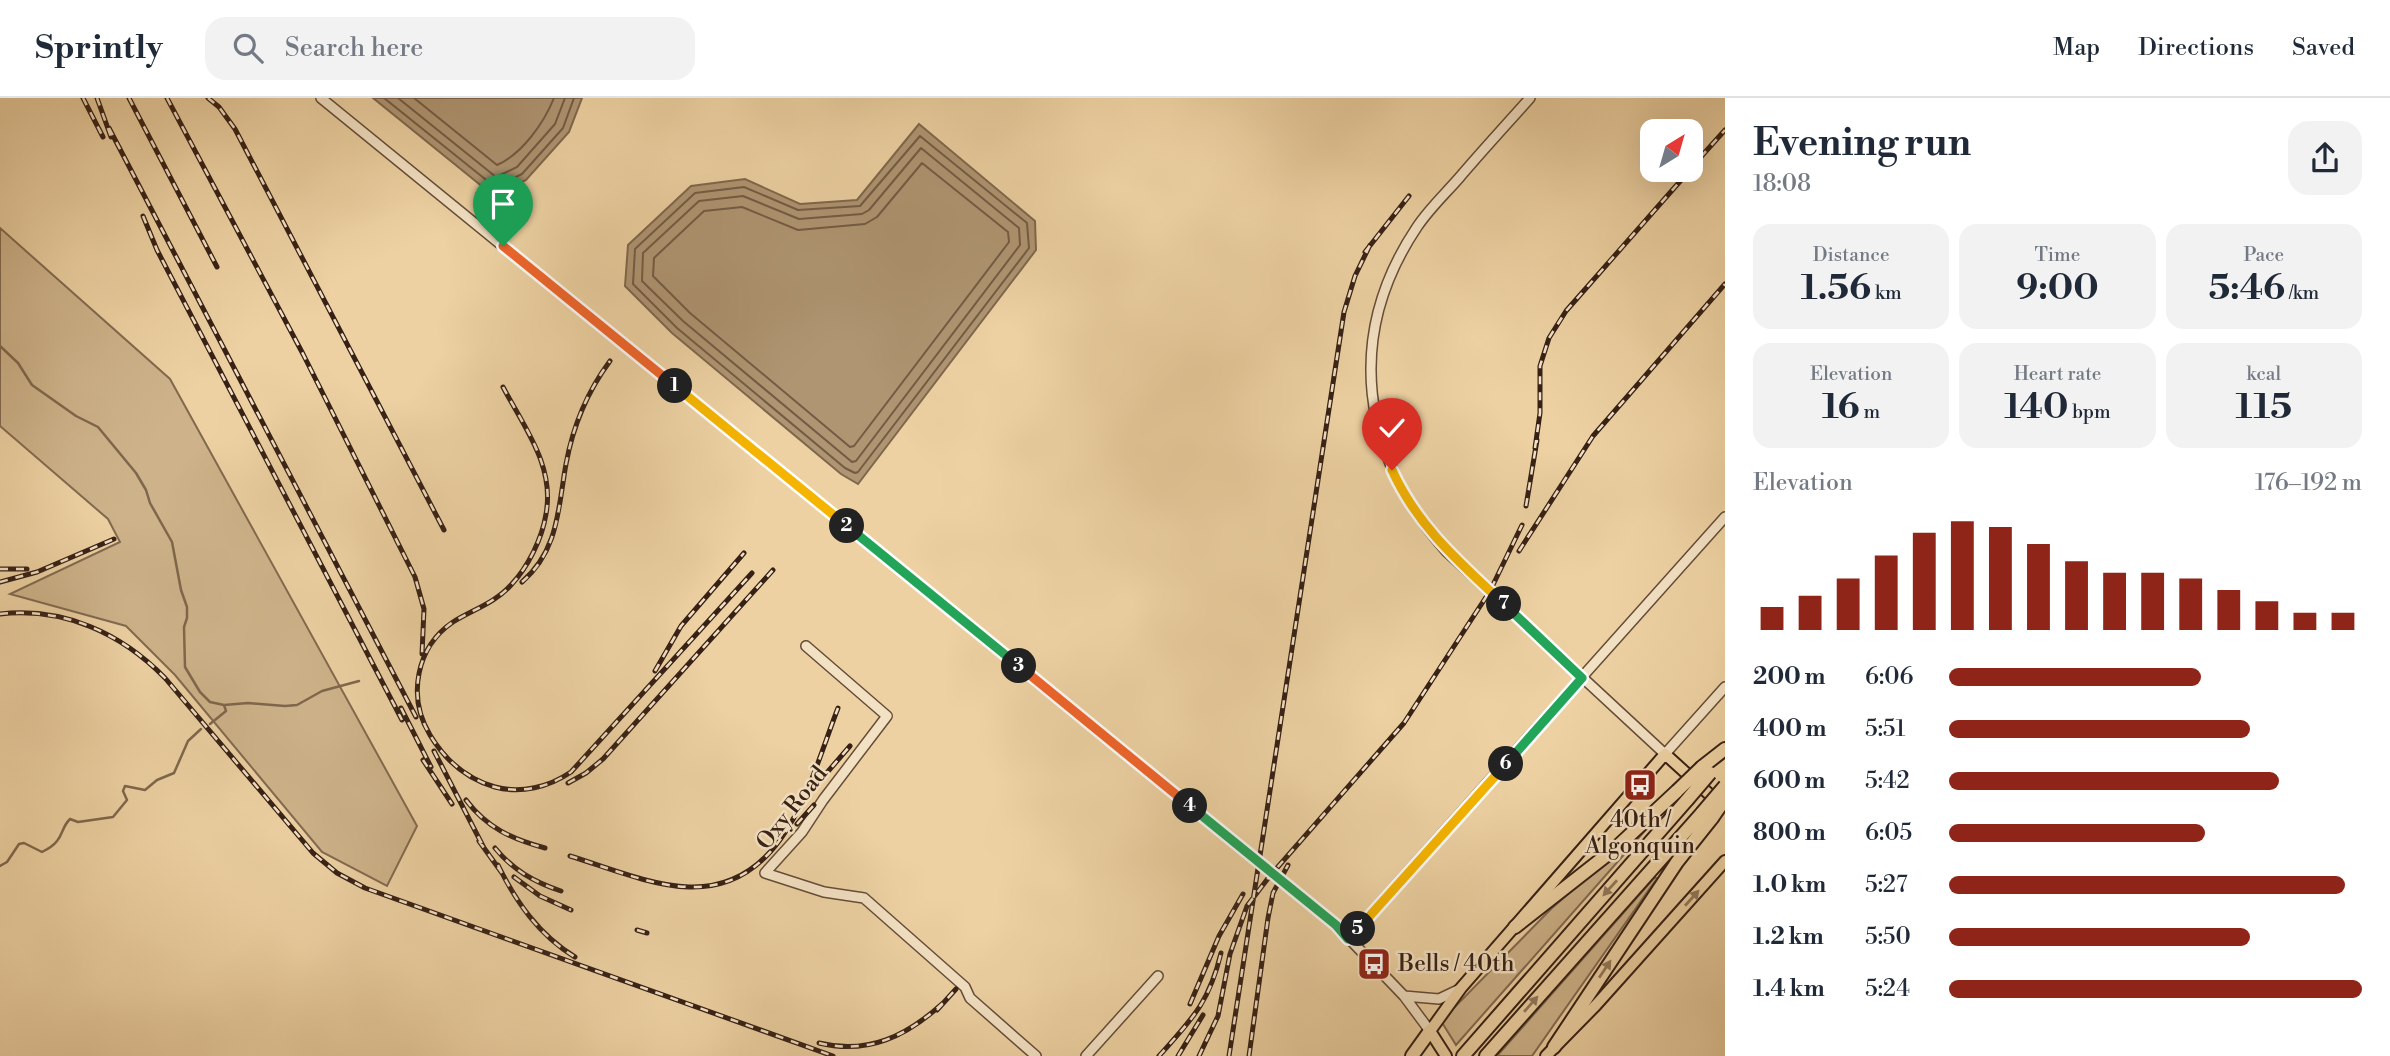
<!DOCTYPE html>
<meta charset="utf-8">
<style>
:root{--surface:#fff;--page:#f2f2f3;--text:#1f2937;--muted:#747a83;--line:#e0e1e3;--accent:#8f2418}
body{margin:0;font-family:"Libre Bodoni",serif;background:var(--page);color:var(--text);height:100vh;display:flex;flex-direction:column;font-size:26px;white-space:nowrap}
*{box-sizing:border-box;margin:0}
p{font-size:23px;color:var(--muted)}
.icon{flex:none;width:38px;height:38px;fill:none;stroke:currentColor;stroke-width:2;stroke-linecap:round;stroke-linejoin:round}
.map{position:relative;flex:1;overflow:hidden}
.sheet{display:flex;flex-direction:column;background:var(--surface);width:665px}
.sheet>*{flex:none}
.needle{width:46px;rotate:37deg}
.tools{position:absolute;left:1640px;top:21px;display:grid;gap:14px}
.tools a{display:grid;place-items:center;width:63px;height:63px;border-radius:14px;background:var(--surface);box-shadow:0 7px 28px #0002;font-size:35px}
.pin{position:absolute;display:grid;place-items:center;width:60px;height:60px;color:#fff;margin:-72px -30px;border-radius:50% 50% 50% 0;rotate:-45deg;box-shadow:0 0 7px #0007}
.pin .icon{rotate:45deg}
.km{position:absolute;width:35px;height:35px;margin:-18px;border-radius:50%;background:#222;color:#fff;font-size:19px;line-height:35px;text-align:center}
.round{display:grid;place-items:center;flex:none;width:74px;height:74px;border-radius:21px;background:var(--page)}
.summary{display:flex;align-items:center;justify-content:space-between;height:119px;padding:0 28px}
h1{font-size:38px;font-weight:700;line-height:52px}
.stats{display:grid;grid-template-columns:repeat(3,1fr);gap:10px;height:119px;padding:7px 28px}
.stats div{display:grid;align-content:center;border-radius:18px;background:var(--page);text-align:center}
.stats b{font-size:35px;font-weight:700}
.stats small{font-size:19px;font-weight:400}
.stats p{font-size:19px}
.chart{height:196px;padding:14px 28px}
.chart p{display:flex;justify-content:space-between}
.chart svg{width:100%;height:126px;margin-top:7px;stroke:var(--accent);stroke-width:6}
ul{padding:0 28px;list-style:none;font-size:23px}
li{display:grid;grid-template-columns:112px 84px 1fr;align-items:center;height:52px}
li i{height:18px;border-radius:9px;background:var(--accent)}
header{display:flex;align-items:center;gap:42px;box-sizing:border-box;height:98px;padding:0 35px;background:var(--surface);border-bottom:2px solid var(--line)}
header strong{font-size:33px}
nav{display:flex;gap:38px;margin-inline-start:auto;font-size:24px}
.search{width:490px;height:63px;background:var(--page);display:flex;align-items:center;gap:18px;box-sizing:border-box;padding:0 24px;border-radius:21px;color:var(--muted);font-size:26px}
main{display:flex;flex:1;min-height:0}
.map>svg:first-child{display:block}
.green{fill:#ceb38a;stroke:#826a50;stroke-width:2}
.water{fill:#af9572;stroke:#7f674d;stroke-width:2}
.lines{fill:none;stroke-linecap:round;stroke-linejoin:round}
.shore{stroke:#735b44;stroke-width:2}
.stream{stroke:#7f674d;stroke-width:2.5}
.minor-casing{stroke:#644d39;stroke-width:12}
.major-casing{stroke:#372116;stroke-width:14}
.highway-casing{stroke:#372116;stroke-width:16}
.minor{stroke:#f3e1c3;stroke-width:9}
.major{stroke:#edd1a2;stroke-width:10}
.highway{stroke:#edd1a2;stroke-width:12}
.rail-casing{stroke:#372116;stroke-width:5}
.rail{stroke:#f3e1c3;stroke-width:2.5;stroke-dasharray:8;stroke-linecap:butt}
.highway-bridge-casing{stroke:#372116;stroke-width:16;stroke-linecap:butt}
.highway-bridge{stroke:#edd1a2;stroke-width:12}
.oneway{fill:#92795c}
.split-1-casing{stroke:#fff;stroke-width:14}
.split-2-casing{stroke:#fff;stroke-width:14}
.split-3-casing{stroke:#fff;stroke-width:14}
.split-4-casing{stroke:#fff;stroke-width:14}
.split-5-casing{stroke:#fff;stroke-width:14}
.split-6-casing{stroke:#fff;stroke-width:14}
.split-7-casing{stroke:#fff;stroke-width:14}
.split-8-casing{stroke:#fff;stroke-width:14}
.split-1{stroke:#f0652b;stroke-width:9}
.split-2{stroke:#f5b400;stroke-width:9}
.split-3{stroke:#22a559;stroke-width:9}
.split-4{stroke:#f0652b;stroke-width:9}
.split-5{stroke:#22a559;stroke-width:9}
.split-6{stroke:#f5b400;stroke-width:9}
.split-7{stroke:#22a559;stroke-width:9}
.split-8{stroke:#f5b400;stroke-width:9}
.labels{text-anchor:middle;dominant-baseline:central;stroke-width:5;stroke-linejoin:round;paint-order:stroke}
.street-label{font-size:23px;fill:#372116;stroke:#f3e1c3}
.poi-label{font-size:23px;fill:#372116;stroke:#f3e1c3}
</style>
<header>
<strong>Sprintly</strong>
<div class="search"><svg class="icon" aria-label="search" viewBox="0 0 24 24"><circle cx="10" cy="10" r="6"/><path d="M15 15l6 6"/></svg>Search here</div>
<nav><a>Map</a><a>Directions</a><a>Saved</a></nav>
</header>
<main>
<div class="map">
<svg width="1725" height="958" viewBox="0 0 1725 958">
<rect width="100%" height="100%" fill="#edd1a2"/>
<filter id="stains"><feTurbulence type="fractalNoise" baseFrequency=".00286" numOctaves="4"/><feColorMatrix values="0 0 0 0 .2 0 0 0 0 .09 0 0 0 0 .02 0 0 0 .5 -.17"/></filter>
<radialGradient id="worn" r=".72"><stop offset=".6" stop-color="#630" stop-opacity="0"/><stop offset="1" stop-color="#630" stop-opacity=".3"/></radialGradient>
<!-- green -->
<path class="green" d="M0,130L170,281L417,728L387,788L322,754L175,577L126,528L10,496L120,444L108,421L0,328Z
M1665,710L1456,947L1441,923L1551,811Z
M1655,779L1657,781L1650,790L1532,958H1497Z"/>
<!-- water -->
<path class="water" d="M373,0H582L569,34L526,82L494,98Z
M919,26L1035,123L1036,152L858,386L841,376L672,235L625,188L628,147L691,88L745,81L800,106L857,102Z"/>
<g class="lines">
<!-- shore -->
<path class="shore" d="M384,0L495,89L522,76L563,30L574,0
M398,0L496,79L517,69L555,26L565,0
M414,0L497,67C522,56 544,25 554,0
M920,38L1027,125L1029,150L858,374L855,375L845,370L677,230L633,186L635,151L695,95L744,89L798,112L860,108Z
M921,50L1019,130L1020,147L856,363L852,364L683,223L642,183L643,155L699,103L743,98L799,121L862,116L869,112Z
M922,65L1008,134L1009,144L854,348L850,349L690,215L653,178L654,160L704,113L742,109L798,132L865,126L877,119Z"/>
<!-- stream -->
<path class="stream" d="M0,248L18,265L32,287L76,318L98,329L136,375L146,392L150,405L172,444L181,492L187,509V520L184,529L185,569L200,594L210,604L224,607L226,613L210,626
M224,607L248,605L285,608L297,607L322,593L359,583
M0,768L7,764L19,746L24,745L42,754C46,752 54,747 57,743C63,736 62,729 70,721L78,724L113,719L127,702L123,693L125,688L145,692L157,682L174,675L188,643L201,631"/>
<defs>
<path id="minor" d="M321,0L1336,827L1404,898L1430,933
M1530,0C1506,27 1482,53 1459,80C1445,96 1429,111 1417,129C1344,238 1361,357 1446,453L1665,656L1725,589
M806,548L887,618L823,702L802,734L765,775L824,794L864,800L965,889L970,900L1036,958
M1348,841L1725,419
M1404,898L1439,901L1460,891
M1086,958L1158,878"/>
<path id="major" d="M1446,958L1430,933L1461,890L1665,656L1719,705
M1546,958L1596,907L1725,763"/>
<path id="highway" d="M1702,669L1725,651
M1515,829L1617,749L1677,693
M1554,949L1677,764L1712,720
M1412,958L1430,933
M1463,958L1687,702
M1486,958L1702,715"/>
</defs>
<!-- minor casing -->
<use href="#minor" class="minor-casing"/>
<!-- major casing -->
<use href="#major" class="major-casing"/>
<!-- highway casing -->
<use href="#highway" class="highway-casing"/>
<!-- minor -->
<use href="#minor" class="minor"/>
<!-- major -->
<use href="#major" class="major"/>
<!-- highway -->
<use href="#highway" class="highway"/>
<defs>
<path id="rail" d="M83,0L103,39
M97,0L111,39
M129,0L217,169
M167,0L303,256L415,479L424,511L422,556
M208,0L219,9L235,31L444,432
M109,30L416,619
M1690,71L1725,32
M143,118L157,152L402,622
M1365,154L1409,98
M503,289C524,329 555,368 546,416C542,441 528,469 511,487C495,505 472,512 453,524C416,549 407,599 430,637C445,662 467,681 495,689C521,696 549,689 571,674L752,475
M1535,350L1540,315V268L1549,240L1566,213L1690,72
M1526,408L1537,342
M1519,453L1593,338L1725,186
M0,471H27
M0,484L37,474L114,441
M522,484C559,452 558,410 566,366C573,328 587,294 610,263
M0,516C64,509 121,535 165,580L313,755L337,775L365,790L833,958
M655,573L681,528L744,455
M401,610L431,669
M434,653L484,750
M423,662L452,706
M568,685L586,675L603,661L773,472
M811,693L850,648
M466,702C487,730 512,741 545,750
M797,726L814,707
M479,743L502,775
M495,750C513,772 534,784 561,793
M570,758C606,769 651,788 689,789C786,792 810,682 838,610
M498,767C516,804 539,837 575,859
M514,779L540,798L571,812
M637,832L647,835
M1190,906L1219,838L1243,796
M937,912L956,891
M819,945C868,957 907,938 943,905
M1159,958C1192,921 1209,905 1221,855
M1178,958L1203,917
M1199,958L1218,918L1230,856L1247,808L1269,779L1404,625L1490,493L1522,427
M1229,958L1344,214L1355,178L1370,147
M1249,958L1268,820L1273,795L1288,767"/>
</defs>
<!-- rail casing -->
<use href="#rail" class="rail-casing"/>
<!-- rail -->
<use href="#rail" class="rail"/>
<defs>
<path id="highway-bridge" d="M1677,693L1702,669
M1687,702L1710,675
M1702,715L1725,688
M1712,720L1725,701"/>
</defs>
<!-- highway-bridge casing -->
<use href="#highway-bridge" class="highway-bridge-casing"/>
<!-- highway-bridge -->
<use href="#highway-bridge" class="highway-bridge"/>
</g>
<!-- one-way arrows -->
<defs><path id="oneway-solid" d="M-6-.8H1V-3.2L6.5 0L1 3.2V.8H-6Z" transform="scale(1.75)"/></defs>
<g class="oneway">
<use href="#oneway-solid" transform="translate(1610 790) rotate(132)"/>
<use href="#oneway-solid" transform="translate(1692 800) rotate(-48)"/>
<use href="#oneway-solid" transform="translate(1605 871) rotate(-56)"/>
<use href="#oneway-solid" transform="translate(1531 906) rotate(-49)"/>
</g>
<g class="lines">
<defs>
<path id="split-1" d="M503,148L675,288"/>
<path id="split-2" d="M675,288L847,428"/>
<path id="split-3" d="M847,428L1019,568"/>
<path id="split-4" d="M1019,568L1190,708"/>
<path id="split-5" d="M1190,708L1336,827L1348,841L1358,831"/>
<path id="split-6" d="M1358,831L1506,666"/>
<path id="split-7" d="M1504,506L1582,580L1506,666"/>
<path id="split-8" d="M1392,372C1418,429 1459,464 1504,506"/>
</defs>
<!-- split-1 casing -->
<use href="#split-1" class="split-1-casing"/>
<!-- split-2 casing -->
<use href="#split-2" class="split-2-casing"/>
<!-- split-3 casing -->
<use href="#split-3" class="split-3-casing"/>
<!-- split-4 casing -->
<use href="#split-4" class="split-4-casing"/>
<!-- split-5 casing -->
<use href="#split-5" class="split-5-casing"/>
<!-- split-6 casing -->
<use href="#split-6" class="split-6-casing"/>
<!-- split-7 casing -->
<use href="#split-7" class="split-7-casing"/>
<!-- split-8 casing -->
<use href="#split-8" class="split-8-casing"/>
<!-- split-1 -->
<use href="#split-1" class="split-1"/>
<!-- split-2 -->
<use href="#split-2" class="split-2"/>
<!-- split-3 -->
<use href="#split-3" class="split-3"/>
<!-- split-4 -->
<use href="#split-4" class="split-4"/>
<!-- split-5 -->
<use href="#split-5" class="split-5"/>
<!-- split-6 -->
<use href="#split-6" class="split-6"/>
<!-- split-7 -->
<use href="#split-7" class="split-7"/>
<!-- split-8 -->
<use href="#split-8" class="split-8"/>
</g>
<!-- icons -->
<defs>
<symbol id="bus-square" viewBox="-11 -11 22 22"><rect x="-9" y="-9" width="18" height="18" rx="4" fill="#8f2418" stroke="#f3e1c3"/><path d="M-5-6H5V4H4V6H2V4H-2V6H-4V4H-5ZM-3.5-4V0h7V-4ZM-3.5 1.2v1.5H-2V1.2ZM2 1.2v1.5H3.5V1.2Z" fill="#fff"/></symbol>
</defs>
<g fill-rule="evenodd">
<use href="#bus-square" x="1621" y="668" width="38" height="38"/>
<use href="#bus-square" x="1355" y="847" width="38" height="38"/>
</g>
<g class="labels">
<!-- street labels -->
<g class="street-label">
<text transform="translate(792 710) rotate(-52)">Oxy Road</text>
</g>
<!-- poi labels -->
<g class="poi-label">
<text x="1640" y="722">40th /<tspan x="1640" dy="26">Algonquin</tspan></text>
<text x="1398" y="866" text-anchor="start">Bells / 40th</text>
</g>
</g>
<rect width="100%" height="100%" filter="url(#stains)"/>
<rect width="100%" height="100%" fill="url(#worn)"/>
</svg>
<div class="tools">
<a><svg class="needle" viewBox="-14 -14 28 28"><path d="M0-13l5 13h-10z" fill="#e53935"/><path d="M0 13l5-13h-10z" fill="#747a83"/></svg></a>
</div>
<div class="pin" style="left:503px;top:148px;background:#1e9e55"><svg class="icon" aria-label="arrive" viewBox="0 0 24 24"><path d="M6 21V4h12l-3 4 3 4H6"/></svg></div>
<div class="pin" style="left:1392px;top:372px;background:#d93025"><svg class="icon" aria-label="check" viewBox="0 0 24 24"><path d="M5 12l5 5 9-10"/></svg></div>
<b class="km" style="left:675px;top:288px">1</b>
<b class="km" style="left:847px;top:428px">2</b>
<b class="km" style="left:1019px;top:568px">3</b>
<b class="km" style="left:1190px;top:708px">4</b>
<b class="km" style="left:1358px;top:831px">5</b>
<b class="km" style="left:1506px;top:666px">6</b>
<b class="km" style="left:1504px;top:506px">7</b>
</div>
<section class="sheet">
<div class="summary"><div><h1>Evening run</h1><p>18:08</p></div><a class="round"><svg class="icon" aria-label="share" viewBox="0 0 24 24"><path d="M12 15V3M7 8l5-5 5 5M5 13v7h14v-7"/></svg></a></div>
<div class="stats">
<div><p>Distance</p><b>1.56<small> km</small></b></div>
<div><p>Time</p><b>9:00</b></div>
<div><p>Pace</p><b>5:46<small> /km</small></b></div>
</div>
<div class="stats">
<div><p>Elevation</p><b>16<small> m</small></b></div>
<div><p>Heart rate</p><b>140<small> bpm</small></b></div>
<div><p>kcal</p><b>115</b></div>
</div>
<div class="chart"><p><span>Elevation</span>176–192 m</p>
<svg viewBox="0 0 160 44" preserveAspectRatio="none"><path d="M5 44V36M15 44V32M25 44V26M35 44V18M45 44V10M55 44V6M65 44V8M75 44V14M85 44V20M95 44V24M105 44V24M115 44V26M125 44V30M135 44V34M145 44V38M155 44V38"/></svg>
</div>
<ul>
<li><b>200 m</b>6:06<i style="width:61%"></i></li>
<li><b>400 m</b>5:51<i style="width:73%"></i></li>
<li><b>600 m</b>5:42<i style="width:80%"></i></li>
<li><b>800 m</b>6:05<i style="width:62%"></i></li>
<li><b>1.0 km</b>5:27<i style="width:96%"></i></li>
<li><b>1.2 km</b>5:50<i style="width:73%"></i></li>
<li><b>1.4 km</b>5:24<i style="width:100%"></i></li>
</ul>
</section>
</main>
